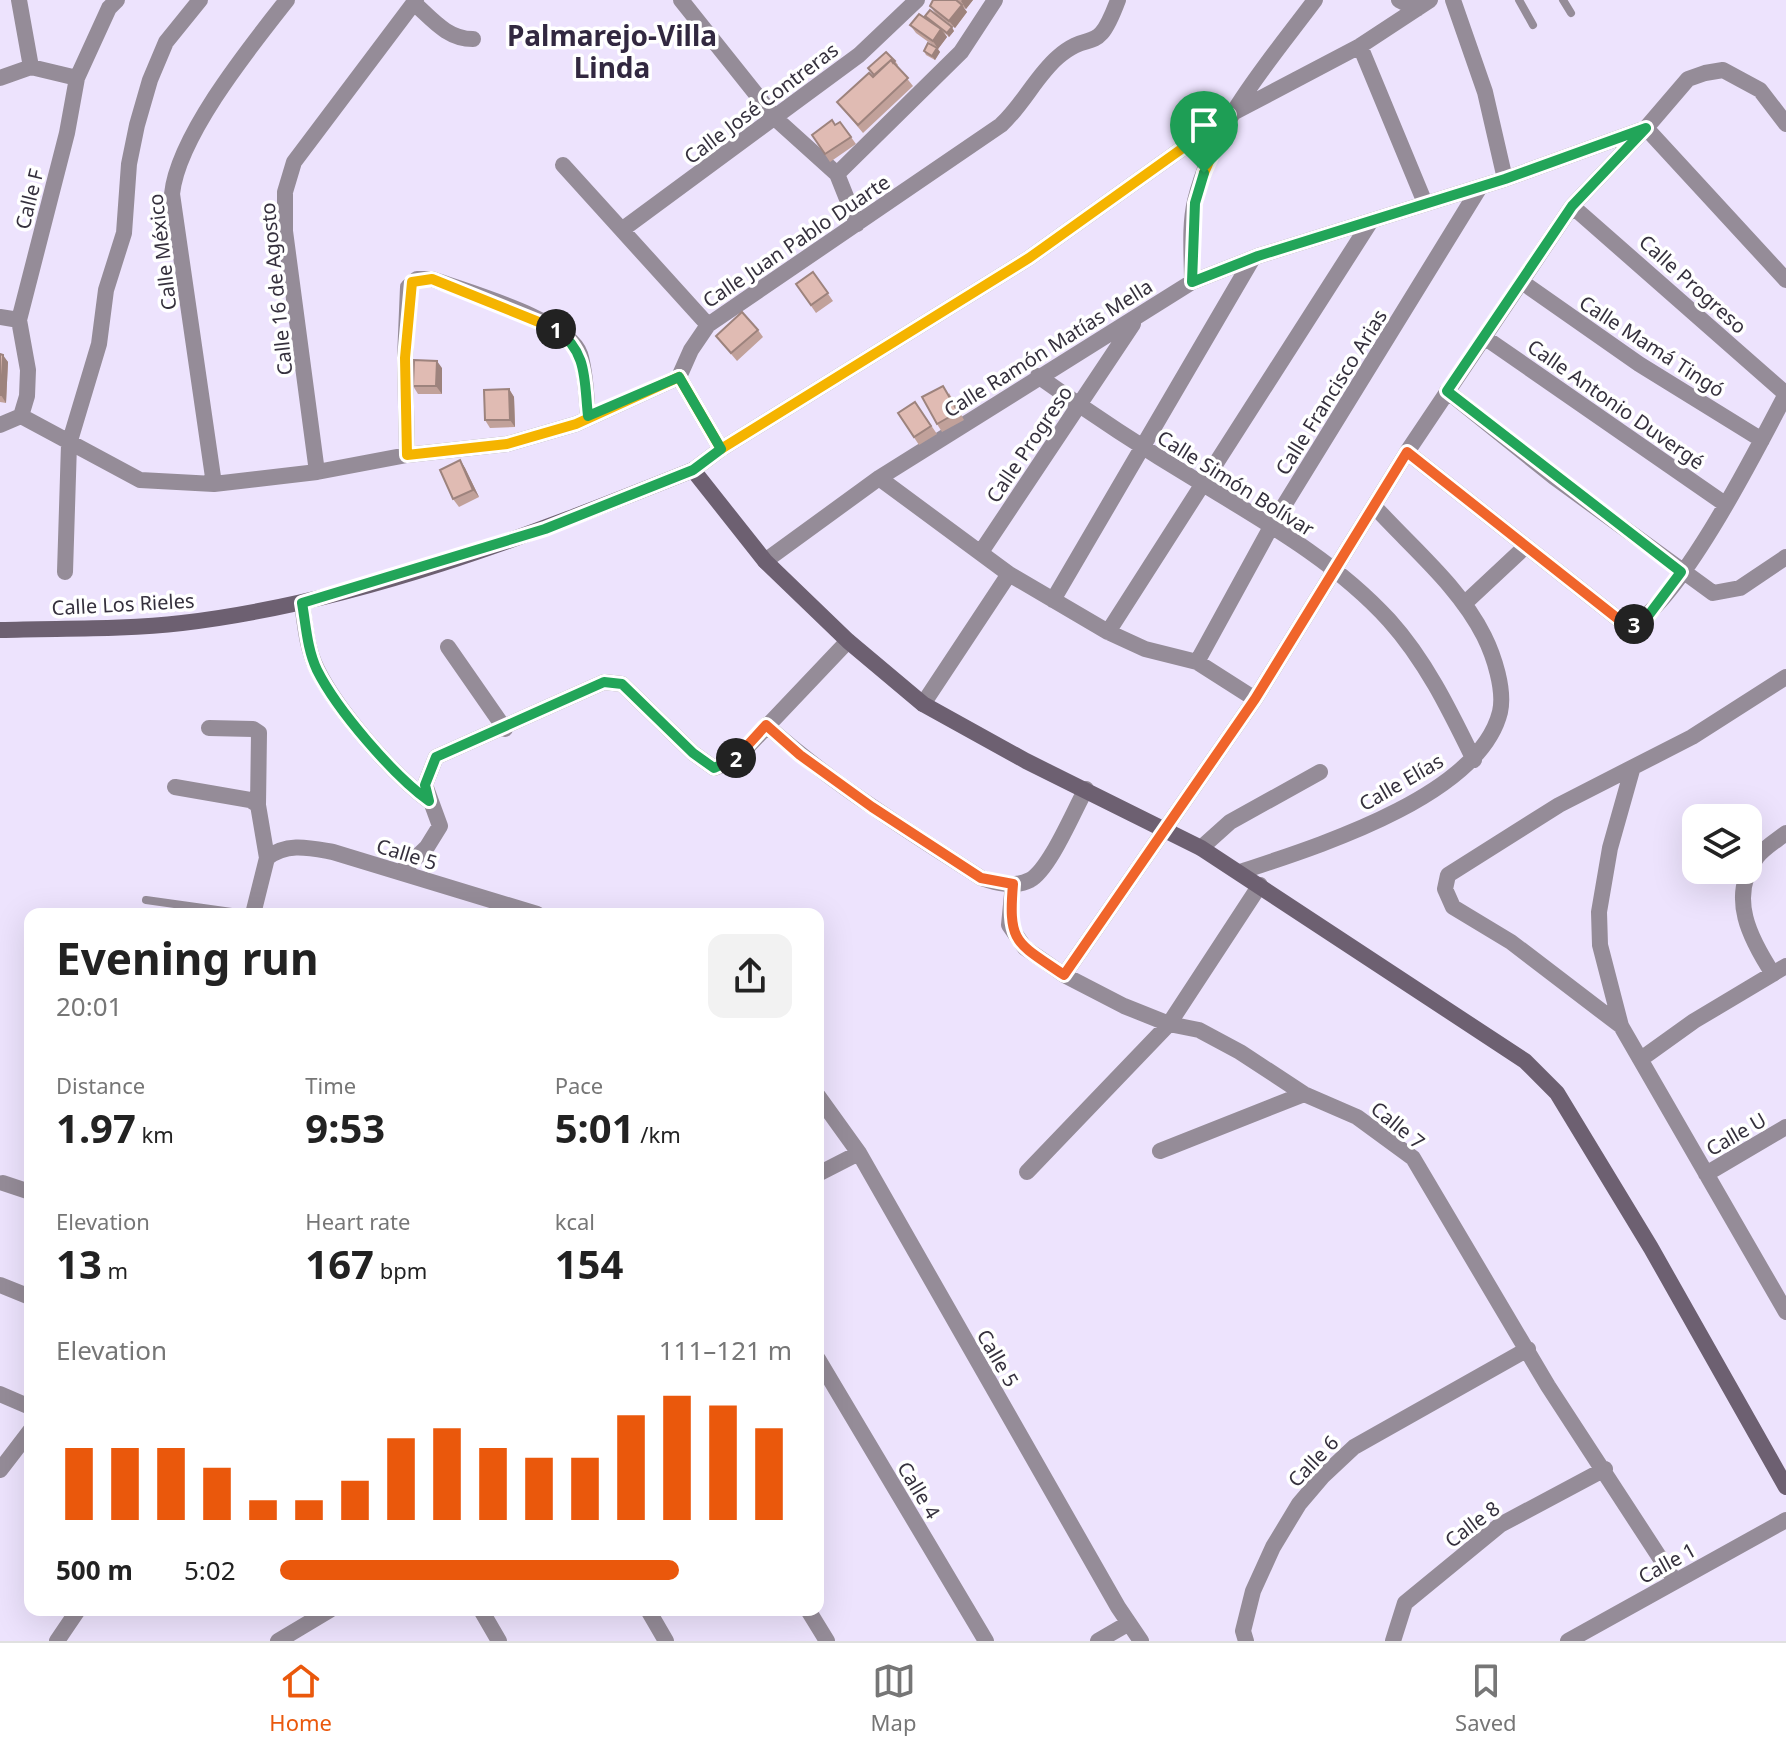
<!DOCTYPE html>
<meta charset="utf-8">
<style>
:root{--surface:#fff;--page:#f2f2f2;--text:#222;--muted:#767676;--line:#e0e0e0;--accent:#ea580c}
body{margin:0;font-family:"Noto Sans",sans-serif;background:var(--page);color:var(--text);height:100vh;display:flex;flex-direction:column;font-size:30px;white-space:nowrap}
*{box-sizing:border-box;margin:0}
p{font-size:26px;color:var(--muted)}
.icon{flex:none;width:44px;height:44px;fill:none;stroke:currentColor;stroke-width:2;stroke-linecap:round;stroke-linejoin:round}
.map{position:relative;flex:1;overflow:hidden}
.panel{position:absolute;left:24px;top:908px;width:800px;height:708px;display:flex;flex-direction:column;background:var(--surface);border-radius:16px;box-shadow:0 8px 32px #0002}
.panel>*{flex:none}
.controls{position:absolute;left:1682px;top:804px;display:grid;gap:16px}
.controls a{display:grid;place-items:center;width:80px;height:80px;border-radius:16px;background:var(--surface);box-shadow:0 8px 32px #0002;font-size:40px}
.pin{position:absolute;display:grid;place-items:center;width:68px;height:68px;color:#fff;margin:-82px -34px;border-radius:50% 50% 50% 0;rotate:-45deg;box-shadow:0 0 8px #0007}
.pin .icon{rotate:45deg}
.km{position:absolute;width:40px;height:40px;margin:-20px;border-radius:50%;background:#222;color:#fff;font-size:22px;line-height:40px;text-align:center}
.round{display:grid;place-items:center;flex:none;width:84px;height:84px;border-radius:16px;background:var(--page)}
.overview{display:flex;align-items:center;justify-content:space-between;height:136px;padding:0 32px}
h1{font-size:44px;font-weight:700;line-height:60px}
.metrics{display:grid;grid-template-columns:repeat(3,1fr);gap:12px;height:136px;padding:8px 32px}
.metrics div{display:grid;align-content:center}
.metrics b{font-size:40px;font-weight:700}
.metrics small{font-size:22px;font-weight:400}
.metrics p{font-size:22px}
.chart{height:224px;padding:16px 32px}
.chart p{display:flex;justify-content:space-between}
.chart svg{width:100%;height:144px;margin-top:8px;stroke:var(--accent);stroke-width:6}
ul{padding:0 32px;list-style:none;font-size:26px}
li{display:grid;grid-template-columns:128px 96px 1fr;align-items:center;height:60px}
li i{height:20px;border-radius:10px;background:var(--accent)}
.tabs{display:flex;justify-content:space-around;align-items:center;height:112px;border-top:2px solid var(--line);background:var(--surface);font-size:22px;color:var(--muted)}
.tabs a{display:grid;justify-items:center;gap:4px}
.tabs .on{color:var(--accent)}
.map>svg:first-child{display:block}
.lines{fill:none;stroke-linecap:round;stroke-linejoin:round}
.lane{stroke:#958c98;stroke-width:8}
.street{stroke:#958c98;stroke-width:16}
.secondary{stroke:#6d6071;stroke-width:16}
.wall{fill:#c1a19a}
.shaded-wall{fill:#9d837d}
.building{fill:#e0bbb3;stroke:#9d837d;stroke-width:2}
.split-1-casing{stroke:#fff;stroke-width:16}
.split-2-casing{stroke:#fff;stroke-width:16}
.split-3-casing{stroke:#fff;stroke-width:16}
.split-4-casing{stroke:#fff;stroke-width:16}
.split-1{stroke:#f5b400;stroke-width:10}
.split-2{stroke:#22a559;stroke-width:10}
.split-3{stroke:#f0652b;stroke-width:10}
.split-4{stroke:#22a559;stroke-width:10}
.labels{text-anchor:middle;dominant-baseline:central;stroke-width:7;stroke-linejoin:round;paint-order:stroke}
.street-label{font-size:20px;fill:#35303d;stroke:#fff}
.district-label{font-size:28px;font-weight:bold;fill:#322840;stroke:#fff}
</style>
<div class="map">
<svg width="1786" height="1641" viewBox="0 0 1786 1641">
<rect width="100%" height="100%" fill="#ede3fd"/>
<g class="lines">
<!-- lane -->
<path class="lane" d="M1519,0L1533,25
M1563,0L1571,13
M146,900L246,914"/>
<!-- street -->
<path class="street" d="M19,0L31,67
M681,0L776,119L837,174L857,224
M1399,0L1417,9
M1453,0L1485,92L1505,179
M414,3C432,19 447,39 473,39
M1360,46L1425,203
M0,78L31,67L77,78
M563,165L708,325
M837,174L961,52L995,0
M1572,206L1786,394
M623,229L859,55L917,0
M1192,282C1192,255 1189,227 1195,201C1214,123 1268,63 1315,0
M1522,282L1639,364L1762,440
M0,317L19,320
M1484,337L1725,504
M1038,376C1091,414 1146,450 1201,483C1267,523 1336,562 1389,620C1426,661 1450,711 1474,760
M679,377L721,449
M1447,391L1554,477L1713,593L1740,588L1786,557
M21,416L140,480L214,484L317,472L407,455L507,444L576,424L679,377L691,350L708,325L1001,125C1023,105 1036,76 1058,57C1093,27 1096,59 1118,0
M21,416L27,396L28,370L19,320L67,133L77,78L109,8L117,0
M0,425L21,416
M1407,452L1622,622L1635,624C1685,592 1756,451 1786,394
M407,455L405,358L408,287L417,279H432C466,292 568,319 580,354C586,373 586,396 588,416
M693,470L721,449L1029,258L1229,115L1360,46L1430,0
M317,472L285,231V192L294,162L416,0
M879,478L1009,574L1108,632L1145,649L1197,662L1255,699
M214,484L172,194C178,136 250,47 287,0
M981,552L1133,324
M765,561L879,478L1192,282L1258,256L1505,179L1646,128L1688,79L1705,73L1723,70L1760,90L1786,124
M65,572L69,444L99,344L106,290L124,233L129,164L137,125L150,80L166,42L200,0
M1053,600L1253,258
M302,603C305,625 307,649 317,669C337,710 393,775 429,801
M1464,604L1526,546
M1108,632L1371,221
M448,647L505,729
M1197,662L1272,525L1480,187
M923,704L1009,574
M766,725C832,784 907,830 981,878C996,883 1014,888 1030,880C1050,869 1074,810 1086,789
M209,728L253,729L259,733L258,805
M1632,770L1610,848L1599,912L1600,945L1621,1026L1786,1312
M175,787L250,800L258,805L267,858L253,914
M1201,848L1230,822L1320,772
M267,858C287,842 310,848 333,852L537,914
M401,872L427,847L440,826L425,785L436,757L604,682L622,684L693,753L714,768L735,760L848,641
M1240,872C1315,847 1479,797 1500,712C1505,690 1494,656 1484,636C1459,586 1411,547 1374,506
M1013,884L1009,925L1025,948L1064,975L1124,1006L1169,1024L1199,1030L1240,1052L1304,1094L1357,1117L1413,1158L1548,1386L1675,1581
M1773,974C1751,940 1727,897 1757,857C1764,848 1777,840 1786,833
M1064,975L1255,699L1407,452L1572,206L1646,128L1786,280
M1621,1026L1511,942L1453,907L1445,889L1448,875L1559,805L1692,737L1786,677
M1641,1059L1694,1021L1786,966
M818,1096L859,1153L1118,1607L1141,1641
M1160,1151L1304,1094
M1027,1172L1169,1024L1260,885
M818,1174L859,1153
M1706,1174L1786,1127
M3,1183L30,1192
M0,1285L30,1297
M818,1359L986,1641
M0,1394L30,1407
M0,1470L30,1431
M481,1610L499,1641
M648,1610L666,1641
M808,1610L827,1641
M57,1641L78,1610
M278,1641L330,1610
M1098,1641L1129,1623
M1246,1641L1243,1631L1253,1591L1273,1547L1299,1504L1322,1477L1354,1447L1528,1349
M1393,1641L1405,1603L1500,1525L1605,1469
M1568,1641L1786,1520"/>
<!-- secondary -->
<path class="secondary" d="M0,630C60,628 123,630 182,623C359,602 528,536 693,470L765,561L848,641L923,704L1026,761L1201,848L1525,1061L1557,1093L1651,1248L1786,1487"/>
</g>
<!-- wall -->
<path class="wall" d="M933,0H973L966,9L963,7L967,12L955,28L936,14L930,6Z
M925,16L954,31L949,37L944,32L947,37L938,49L940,52L935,60L926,55L924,51L934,46L916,33L910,25L927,20Z
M895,61L898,65L897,66L913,86L863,133L837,102Z
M840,122L856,144L830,162L812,135Z
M813,272L833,301L816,313L796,284Z
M758,330L763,337L737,361L716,336Z
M0,354L8,362L6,403L0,402Z
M442,368V394H418L413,386Z
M509,389L514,397L515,427L490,428L485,420Z
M949,393L964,420L942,432L937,424Z
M915,402L937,434L919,445L898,413Z
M460,460L465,468L479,497L459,507L453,499Z"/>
<!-- shaded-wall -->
<path class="shaded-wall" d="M962,0H973L966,9L961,1Z
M962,5L967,12L955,28L949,21Z
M952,27L954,31L949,37L947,33Z
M941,29L947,37L938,49L933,41Z
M937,48L940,52L935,60L932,56Z
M3,355L8,362L6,403L1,395Z
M437,361L442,368V394L436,386Z
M509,389L514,397L515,427L510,420Z
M460,460L465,468L479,497L473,490Z"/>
<!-- building -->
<path class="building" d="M933,0H956L962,5L949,21L930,6Z
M930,10L952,27L947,33L925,16Z
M919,14L941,29L933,41L910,25Z
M928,43L937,48L932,56L924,51Z
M886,52L895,61L893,63L891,60L874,75L868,68Z
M891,60L908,78L858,125L837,102L869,73L873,77Z
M832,120L835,125L840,122L851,137L825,154L812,135Z
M813,272L828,293L811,305L796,284Z
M742,312L758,330L731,353L716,336Z
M0,354L3,355L1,395H0Z
M414,360L437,361L436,386H413Z
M943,386L958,412L937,424L922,397Z
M509,389L510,420H485L484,390Z
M915,402L931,426L914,437L898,413Z
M460,460L473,490L453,499L440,470Z"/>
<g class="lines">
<defs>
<path id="split-1" d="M556,329L432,279L412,282L405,358L407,455L507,444L576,424L679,377L721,449L1029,258L1229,115L1204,173"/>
<path id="split-2" d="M556,329C588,352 584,380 588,416L679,377L721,449L693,470L545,529L302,603C306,625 307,649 317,670C337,710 393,775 429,801L425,785L436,757L604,682L622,684L693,753L714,768L736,758"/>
<path id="split-3" d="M736,758L766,725L800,755L872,807L981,878L1013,884C1008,944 1016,942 1064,975L1255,699L1407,452L1622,622L1634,624"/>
<path id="split-4" d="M1204,173L1195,203L1192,282L1258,256L1505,179L1646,128L1572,206L1447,391L1681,572L1648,616L1634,624"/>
</defs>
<!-- split-1 casing -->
<use href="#split-1" class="split-1-casing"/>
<!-- split-2 casing -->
<use href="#split-2" class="split-2-casing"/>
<!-- split-3 casing -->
<use href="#split-3" class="split-3-casing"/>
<!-- split-4 casing -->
<use href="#split-4" class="split-4-casing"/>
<!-- split-1 -->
<use href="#split-1" class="split-1"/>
<!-- split-2 -->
<use href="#split-2" class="split-2"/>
<!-- split-3 -->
<use href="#split-3" class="split-3"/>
<!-- split-4 -->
<use href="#split-4" class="split-4"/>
</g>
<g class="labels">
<!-- street labels -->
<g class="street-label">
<text transform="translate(761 103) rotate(-37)">Calle José Contreras</text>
<text transform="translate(29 199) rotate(-76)">Calle F</text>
<text transform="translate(796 241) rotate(-34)">Calle Juan Pablo Duarte</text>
<text transform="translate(162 252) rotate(-97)">Calle México</text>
<text transform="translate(1693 284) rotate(42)">Calle Progreso</text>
<text transform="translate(276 289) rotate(-96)">Calle 16 de Agosto</text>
<text transform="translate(1652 346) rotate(33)">Calle Mamá Tingó</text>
<text transform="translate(1048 348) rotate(-32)">Calle Ramón Matías Mella</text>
<text transform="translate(1331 392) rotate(-58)">Calle Francisco Arias</text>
<text transform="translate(1616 404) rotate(35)">Calle Antonio Duvergé</text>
<text transform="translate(1029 444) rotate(-56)">Calle Progreso</text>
<text transform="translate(1236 483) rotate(32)">Calle Simón Bolívar</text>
<text transform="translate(123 604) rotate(-3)">Calle Los Rieles</text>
<text transform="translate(1401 782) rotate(-30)">Calle Elías</text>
<text transform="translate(407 854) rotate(17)">Calle 5</text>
<text transform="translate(1398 1125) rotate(39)">Calle 7</text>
<text transform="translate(1736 1134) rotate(-30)">Calle U</text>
<text transform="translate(998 1358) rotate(60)">Calle 5</text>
<text transform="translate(1313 1461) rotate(-46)">Calle 6</text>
<text transform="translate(919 1490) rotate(59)">Calle 4</text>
<text transform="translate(1472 1524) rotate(-37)">Calle 8</text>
<text transform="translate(1667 1563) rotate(-29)">Calle 1</text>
</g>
<!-- district labels -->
<g class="district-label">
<text x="612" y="35">Palmarejo-Villa<tspan x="612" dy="32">Linda</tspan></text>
</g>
</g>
</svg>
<div class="controls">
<a><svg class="icon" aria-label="layers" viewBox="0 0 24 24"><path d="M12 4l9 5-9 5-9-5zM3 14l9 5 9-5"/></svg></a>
</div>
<div class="pin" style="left:1204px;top:173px;background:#1e9e55"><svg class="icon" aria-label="arrive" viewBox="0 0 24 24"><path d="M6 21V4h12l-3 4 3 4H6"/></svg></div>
<b class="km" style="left:556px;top:329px">1</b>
<b class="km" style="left:736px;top:758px">2</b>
<b class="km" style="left:1634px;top:624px">3</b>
<section class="panel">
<div class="overview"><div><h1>Evening run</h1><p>20:01</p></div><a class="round"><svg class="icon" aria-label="share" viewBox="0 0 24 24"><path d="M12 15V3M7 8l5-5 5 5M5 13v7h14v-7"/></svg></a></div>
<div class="metrics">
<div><p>Distance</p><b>1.97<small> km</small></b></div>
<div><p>Time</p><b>9:53</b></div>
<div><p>Pace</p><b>5:01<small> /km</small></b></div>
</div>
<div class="metrics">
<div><p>Elevation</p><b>13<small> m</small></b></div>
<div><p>Heart rate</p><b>167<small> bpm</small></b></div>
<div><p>kcal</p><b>154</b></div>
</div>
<div class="chart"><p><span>Elevation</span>111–121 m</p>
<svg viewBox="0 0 160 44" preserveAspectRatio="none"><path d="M5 44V22M15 44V22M25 44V22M35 44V28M45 44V38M55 44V38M65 44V32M75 44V19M85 44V16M95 44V22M105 44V25M115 44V25M125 44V12M135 44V6M145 44V9M155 44V16"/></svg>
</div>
<ul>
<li><b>500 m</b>5:02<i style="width:78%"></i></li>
</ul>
</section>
</div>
<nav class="tabs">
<a class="on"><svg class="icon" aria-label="home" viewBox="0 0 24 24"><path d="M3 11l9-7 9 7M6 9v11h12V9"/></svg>Home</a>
<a><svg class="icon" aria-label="map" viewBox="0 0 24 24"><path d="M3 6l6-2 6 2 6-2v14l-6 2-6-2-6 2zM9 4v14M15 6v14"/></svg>Map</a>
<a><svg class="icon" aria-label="saved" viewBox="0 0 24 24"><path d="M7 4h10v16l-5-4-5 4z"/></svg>Saved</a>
</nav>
